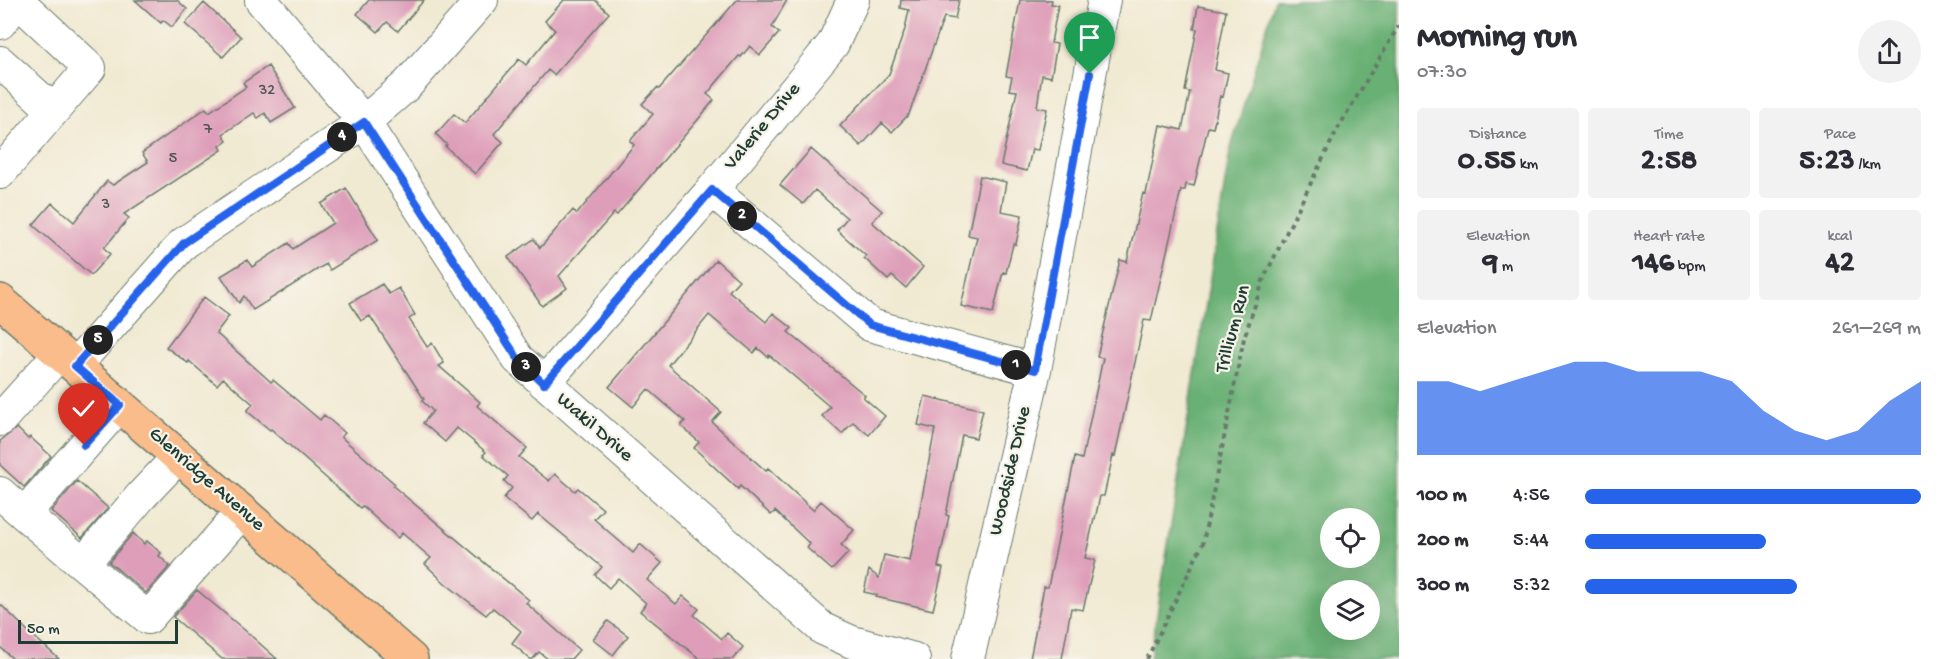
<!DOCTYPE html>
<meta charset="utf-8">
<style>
:root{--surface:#fff;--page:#f2f2f3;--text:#2b2b33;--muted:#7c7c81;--accent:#2563eb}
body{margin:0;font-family:"Gochi Hand",sans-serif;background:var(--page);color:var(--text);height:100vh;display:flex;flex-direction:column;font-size:22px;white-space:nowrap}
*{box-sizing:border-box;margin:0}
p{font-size:20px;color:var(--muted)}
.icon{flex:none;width:33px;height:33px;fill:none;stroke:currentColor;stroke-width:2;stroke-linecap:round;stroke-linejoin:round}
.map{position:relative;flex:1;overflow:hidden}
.drawer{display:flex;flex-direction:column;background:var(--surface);width:540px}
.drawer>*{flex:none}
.controls{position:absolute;left:1320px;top:508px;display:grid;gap:12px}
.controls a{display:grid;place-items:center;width:60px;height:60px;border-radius:50%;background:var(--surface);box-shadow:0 6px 24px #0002;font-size:30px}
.scale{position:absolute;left:18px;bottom:15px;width:160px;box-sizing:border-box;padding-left:6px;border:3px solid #1f3d34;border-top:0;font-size:16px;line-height:21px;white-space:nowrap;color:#1f3d34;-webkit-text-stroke:4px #f7f3e8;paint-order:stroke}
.pin{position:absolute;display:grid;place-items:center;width:51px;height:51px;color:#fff;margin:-62px -26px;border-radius:50% 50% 50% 0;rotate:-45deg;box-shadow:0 0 6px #0007}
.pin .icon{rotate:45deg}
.km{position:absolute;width:30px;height:30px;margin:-15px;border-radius:50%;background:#222;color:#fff;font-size:16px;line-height:30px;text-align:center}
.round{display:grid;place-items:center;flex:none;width:63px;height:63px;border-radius:32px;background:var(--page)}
.head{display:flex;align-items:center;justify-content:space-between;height:102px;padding:0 18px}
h1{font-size:33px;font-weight:700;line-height:45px}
.stats{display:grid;grid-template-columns:repeat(3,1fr);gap:9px;height:102px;padding:6px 18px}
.stats div{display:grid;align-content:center;border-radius:6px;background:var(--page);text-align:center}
.stats b{font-size:30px;font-weight:700}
.stats small{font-size:16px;font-weight:400}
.stats p{font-size:16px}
.chart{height:168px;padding:12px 18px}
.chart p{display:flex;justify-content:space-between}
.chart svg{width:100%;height:108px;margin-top:6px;fill:var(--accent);opacity:.7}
ul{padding:0 18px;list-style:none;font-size:20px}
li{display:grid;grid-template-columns:96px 72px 1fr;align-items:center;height:45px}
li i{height:15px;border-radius:8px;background:var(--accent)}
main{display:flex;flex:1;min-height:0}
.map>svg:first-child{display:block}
.forest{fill:#69b075;stroke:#447654;stroke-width:1.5;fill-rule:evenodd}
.building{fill:#de9eb9}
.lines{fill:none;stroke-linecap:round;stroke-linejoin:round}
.minor-casing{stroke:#687a6c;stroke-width:34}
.major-casing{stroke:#687a6c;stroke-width:36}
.path{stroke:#687a6c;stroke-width:4;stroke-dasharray:4.5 4.5;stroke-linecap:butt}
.minor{stroke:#fff;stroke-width:32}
.major{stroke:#f9bc8a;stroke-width:33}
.route-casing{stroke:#fff;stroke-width:12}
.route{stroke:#2563eb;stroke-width:8}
.labels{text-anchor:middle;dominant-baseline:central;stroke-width:4.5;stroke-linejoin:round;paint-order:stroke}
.number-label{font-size:16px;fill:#4f5555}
.street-label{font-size:20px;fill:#1f3d34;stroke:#f7f3e8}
</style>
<main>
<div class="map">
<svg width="1399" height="659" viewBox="0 0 1399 659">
<rect width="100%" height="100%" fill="#f7f3e8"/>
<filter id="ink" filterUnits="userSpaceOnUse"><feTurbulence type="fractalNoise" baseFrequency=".0167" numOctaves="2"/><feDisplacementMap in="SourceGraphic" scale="12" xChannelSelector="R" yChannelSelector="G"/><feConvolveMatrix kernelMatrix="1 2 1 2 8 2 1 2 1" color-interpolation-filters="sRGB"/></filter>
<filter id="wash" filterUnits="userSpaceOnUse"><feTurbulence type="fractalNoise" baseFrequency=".008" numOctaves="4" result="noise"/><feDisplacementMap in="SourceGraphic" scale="24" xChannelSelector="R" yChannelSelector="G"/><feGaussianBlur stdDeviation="1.35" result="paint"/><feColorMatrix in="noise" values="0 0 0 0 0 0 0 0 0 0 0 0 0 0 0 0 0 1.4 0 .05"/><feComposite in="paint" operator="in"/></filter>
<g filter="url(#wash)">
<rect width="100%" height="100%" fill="#f1ead3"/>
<!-- forest -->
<path class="forest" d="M1275,0H1399V659H1150L1230,151ZM1330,519H1370V558H1330ZM1330,591H1370V630H1330Z"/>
<g id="blocks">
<!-- building -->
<path class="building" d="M135,0H177L187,9L172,27L163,20L161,23Z
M369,0H424L398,31L387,22L378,32L357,14Z
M564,0H595L609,13L554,75L548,70L494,134L503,142L475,174L445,146L447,145L436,134L454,114L465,123L519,59L526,65L555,30L545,21Z
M737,0H787L772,27L779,33L760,55L750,46L741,57L739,56L707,94L714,100L696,122L617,215L614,213L559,276L567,288L542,306L508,257L534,239L540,248L573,210L577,214L634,145L630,141L653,114L642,104L657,88L659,89Z
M901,0H959L955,19L944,17L909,114L892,132L882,123L861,146L840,126L889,74L905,29L909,10L900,8Z
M1020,0H1052L1051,4L1058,5L1051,43L1057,44L1051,77L1042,75L1037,107L1047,109L1038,150L1032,149L1027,171L1001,165L1017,91L1009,90L1012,77L1006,76Z
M204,3L241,37L223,57L185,24Z
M1198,6L1226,11L1215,70L1228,73L1223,97L1220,96L1213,128L1208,127L1194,186L1186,184L1185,190H1181L1151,321L1144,320L1115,456L1113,455L1104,496H1100L1095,519H1094L1085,558L1095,560L1083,610L1071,608L1062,659H1030L1044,587H1048L1075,457L1082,459L1103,358L1097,357L1120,260L1127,262L1143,193L1146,194L1160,125L1182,130L1190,92L1185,91L1197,29H1194Z
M268,66L295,108L271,123L265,113L258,118L254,113L223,134L227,141L220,146L222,150L124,214L129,218L104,248L110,254L91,275L33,225L52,203L74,222L107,181L113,185L148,162L142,153L206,108L209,112L246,87L243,83Z
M811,149L882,211L872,222L923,267L906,288L892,276L888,280L864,258L866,256L837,230L847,218L815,190L803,204L780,185Z
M980,176L1006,182L1001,211L1022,215L1016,244H1013L1006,273L1003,272L993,313L961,306L977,237L968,235Z
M346,188L378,240L330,270L326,264L253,310L244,296L239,303L221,276L247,260L252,267L289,243L293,249L333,223L321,204Z
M716,260L739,280L729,291L766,322L773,313L792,328L788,332L865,395L863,397L885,416L869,435L853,422L842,434L822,416L830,407L769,355L768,357L758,348L754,353L709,315L668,365L721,412L712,422L766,471L768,468L813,510L821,501L854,530L841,545L849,552L832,570L807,548L810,544L775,511L771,515L740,486L738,489L694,448L699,442L681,426L685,421L648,389L633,407L609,387Z
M382,284L389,294L399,288L415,315L409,319L427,347L432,343L444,363L439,366L480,402L477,406L527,448L519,457L549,481L555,474L575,491L578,488L603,509L594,519L633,553L640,544L662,563L647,580L676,604L683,596L699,609L694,615L722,639L727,633L743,647L733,659H700L640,611L646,603L618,578L609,588L595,575L602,567L538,514L532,521L504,498L512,488L504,481L508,476L483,455L486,452L457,428L445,442L423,423L433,411L422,401L424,399L370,316L361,321L350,303Z
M204,297L229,316L216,333L271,382L273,380L320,420L324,415L345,433L341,437L395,484L393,486L529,600L526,603L579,650L571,659H548L539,652L533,659H530L512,643L521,631L493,608L486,615L446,584L425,564L431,558L402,533L398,538L362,506L360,508L271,429L270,430L247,411L253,404L223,378L217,385L189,361L188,363L166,347Z
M925,396L983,410L976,438L962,435L946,515L949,516L938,567L943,568L933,610L876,597L877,595L864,592L869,570L879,578L884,555L910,561L935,429L918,425Z
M17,428L28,439L30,437L51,456L24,487L0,465V441Z
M77,481L108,508L82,538L51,511Z
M133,533L144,544L147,541L161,553L159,556L170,566L146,593L109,562Z
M197,590L248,633L277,659H222L173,617Z
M0,604L30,633L59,659H13L0,647Z
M608,621L628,636L613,655L593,639Z"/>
</g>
</g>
<g filter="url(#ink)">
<use href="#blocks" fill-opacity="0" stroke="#687a6c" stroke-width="1.5"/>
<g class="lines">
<defs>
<path id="minor" d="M261,0L364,122L518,359L823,629L852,642L914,659
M0,23L18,1
M0,62L53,110
M0,173L90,68L17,0
M712,190L870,325L1035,370
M75,366L184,243L364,122L407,85L482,0
M544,383L712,190L833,44L853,0
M120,405L24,514L83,564L142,495L179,456
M0,420L60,353
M0,493L24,514
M83,564L148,618L242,512
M968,659L1035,370L1104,0"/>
<path id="major" d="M0,301L411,659"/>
</defs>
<!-- minor casing -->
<use href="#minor" class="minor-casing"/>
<!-- major casing -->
<use href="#major" class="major-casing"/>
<!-- path -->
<path class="path" d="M1147,659L1203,543L1244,338L1264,278L1336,132L1399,25"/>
<!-- minor -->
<use href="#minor" class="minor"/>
<!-- major -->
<use href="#major" class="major"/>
</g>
</g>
<g class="lines" filter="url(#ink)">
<defs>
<path id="route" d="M84,445L120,405L75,366L184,243L364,122L518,359L544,384L712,190L870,325L1035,370L1090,74"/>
</defs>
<!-- route casing -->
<use href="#route" class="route-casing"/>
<!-- route -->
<use href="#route" class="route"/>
</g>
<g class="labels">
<!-- number labels -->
<g class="number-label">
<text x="267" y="91">32</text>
<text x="208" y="130">7</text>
<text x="173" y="159">5</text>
<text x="106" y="205">3</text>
</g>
<!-- street labels -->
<g class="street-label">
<text transform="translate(763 127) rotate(-50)">Valerie Drive</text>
<text transform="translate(1234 329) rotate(-75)">Trillium Run</text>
<text transform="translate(594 428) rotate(41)">Wakil Drive</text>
<text transform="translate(1011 471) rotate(-77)">Woodside Drive</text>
<text transform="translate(206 480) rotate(41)">Glenridge Avenue</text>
</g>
</g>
</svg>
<div class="controls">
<a><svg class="icon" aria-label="locate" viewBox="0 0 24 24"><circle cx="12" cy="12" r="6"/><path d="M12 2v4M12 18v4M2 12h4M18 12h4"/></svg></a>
<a><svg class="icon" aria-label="layers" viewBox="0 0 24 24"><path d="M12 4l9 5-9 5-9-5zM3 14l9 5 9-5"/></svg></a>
</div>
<div class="scale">50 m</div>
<div class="pin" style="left:1090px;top:74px;background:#1e9e55"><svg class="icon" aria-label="arrive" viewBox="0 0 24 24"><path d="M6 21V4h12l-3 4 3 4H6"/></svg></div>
<div class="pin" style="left:84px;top:445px;background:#d93025"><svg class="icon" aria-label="check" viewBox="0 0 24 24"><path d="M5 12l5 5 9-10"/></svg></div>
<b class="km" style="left:1016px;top:365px">1</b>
<b class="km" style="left:742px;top:216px">2</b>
<b class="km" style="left:526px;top:367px">3</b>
<b class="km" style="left:342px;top:137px">4</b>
<b class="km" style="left:98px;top:340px">5</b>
</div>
<section class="drawer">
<div class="head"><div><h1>Morning run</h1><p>07:30</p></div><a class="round"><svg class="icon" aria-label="share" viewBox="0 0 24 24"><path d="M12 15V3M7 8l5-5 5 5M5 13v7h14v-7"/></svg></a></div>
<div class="stats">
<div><p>Distance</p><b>0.55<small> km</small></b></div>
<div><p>Time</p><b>2:58</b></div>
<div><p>Pace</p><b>5:23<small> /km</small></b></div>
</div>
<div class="stats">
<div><p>Elevation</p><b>9<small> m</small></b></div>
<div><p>Heart rate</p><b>146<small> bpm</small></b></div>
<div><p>kcal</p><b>42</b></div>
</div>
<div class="chart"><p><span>Elevation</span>261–269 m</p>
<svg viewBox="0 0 160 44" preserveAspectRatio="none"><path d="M0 44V14L10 14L20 18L30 14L40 10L50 6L60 6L70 10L80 10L90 10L100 14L110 26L120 34L130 38L140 34L150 22L160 14V44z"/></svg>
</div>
<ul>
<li><b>100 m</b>4:56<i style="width:100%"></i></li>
<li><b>200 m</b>5:44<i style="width:54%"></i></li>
<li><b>300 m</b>5:32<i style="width:63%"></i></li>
</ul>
</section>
</main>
